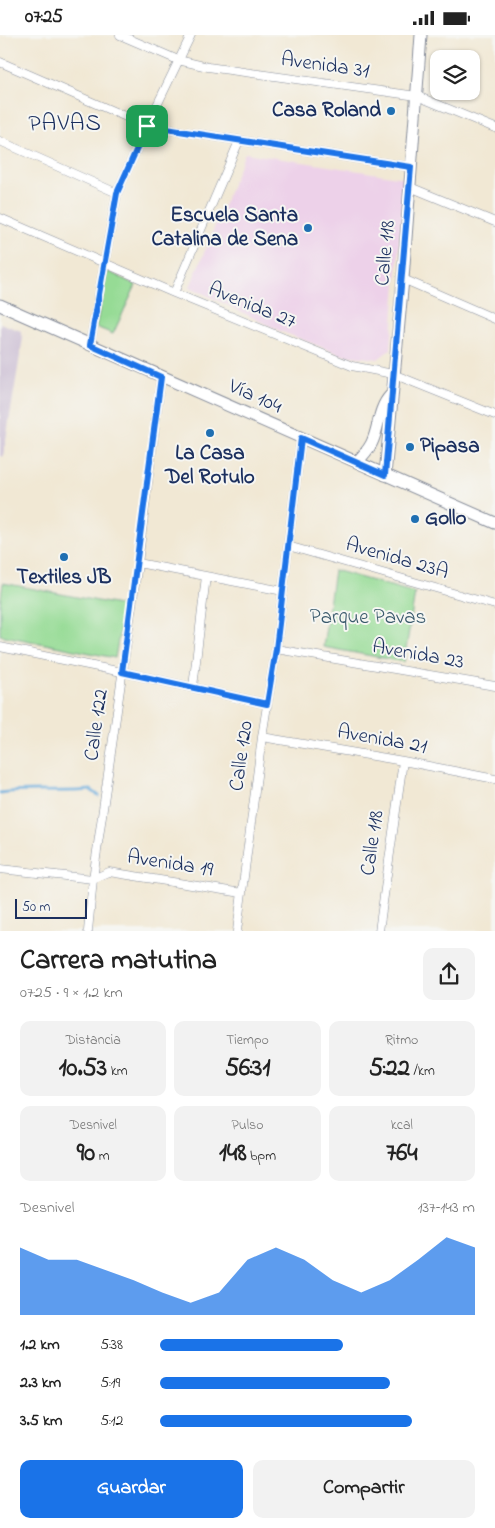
<!DOCTYPE html>
<html lang="es">
<meta charset="utf-8">
<style>
:root{--surface:#fff;--page:#f2f2f2;--text:#222;--muted:#767676;--accent:#1a73e8}
body{margin:0;font-family:"Indie Flower",sans-serif;background:var(--page);color:var(--text);height:100vh;display:flex;flex-direction:column;font-size:19px;white-space:nowrap}
*{box-sizing:border-box;margin:0}
p{font-size:16px;color:var(--muted)}
.icon{flex:none;width:28px;height:28px;fill:none;stroke:currentColor;stroke-width:2;stroke-linecap:round;stroke-linejoin:round}
.map{position:relative;height:896px;overflow:hidden}
.drawer{display:flex;flex-direction:column;background:var(--surface);flex:1}
.drawer>*{flex:none}
.tools{position:absolute;left:430px;top:15px;display:grid;gap:10px}
.tools a{display:grid;place-items:center;width:50px;height:50px;border-radius:10px;background:var(--surface);box-shadow:0 1px 4px #0004;font-size:25px}
.scale{position:absolute;left:15px;bottom:12px;width:72px;box-sizing:border-box;padding-left:5px;border:2px solid #1b2f5e;border-top:0;font-size:14px;line-height:18px;white-space:nowrap;color:#1b2f5e;-webkit-text-stroke:4px #f6f6f2;paint-order:stroke}
.pin{position:absolute;display:grid;place-items:center;width:42px;height:42px;color:#fff;margin:-21px;border-radius:10px;box-shadow:0 2px 8px #0006}
.round{display:grid;place-items:center;flex:none;width:52px;height:52px;border-radius:10px;background:var(--page)}
.summary{display:flex;align-items:center;justify-content:space-between;height:85px;padding:0 20px}
h1{font-size:28px;font-weight:700;line-height:38px}
.figures{display:grid;grid-template-columns:repeat(3,1fr);gap:8px;height:85px;padding:5px 20px}
.figures div{display:grid;align-content:center;border-radius:10px;background:var(--page);text-align:center}
.figures b{font-size:25px;font-weight:700}
.figures small{font-size:14px;font-weight:400}
.figures p{font-size:14px}
.chart{height:140px;padding:10px 20px}
.chart p{display:flex;justify-content:space-between}
.chart svg{width:100%;height:90px;margin-top:5px;fill:var(--accent);opacity:.7}
.button{display:flex;gap:10px;margin-top:auto;padding:10px 20px}
.button a{flex:1;height:58px;border-radius:10px;background:var(--accent);color:#fff;font-size:20px;font-weight:700;line-height:58px;text-align:center}
.button a+a{background:var(--page);color:var(--text)}
ul{padding:0 20px;list-style:none;font-size:16px}
li{display:grid;grid-template-columns:80px 60px 1fr;align-items:center;height:38px}
li i{height:12px;border-radius:6px;background:var(--accent)}
.status{display:flex;justify-content:space-between;align-items:center;height:35px;padding:0 25px;background:var(--surface);direction:ltr}
.status svg{height:14px;fill:currentColor}
.map>svg:first-child{display:block}
.built{fill:#edd1e9}
.industrial{fill:#ccbfd4}
.green{fill:#96db95;stroke:#58857a}
.lines{fill:none;stroke-linecap:round;stroke-linejoin:round}
.stream{stroke:#66aadb;stroke-width:3}
.street-casing{stroke:#868c99;stroke-width:9}
.secondary-casing{stroke:#868c99;stroke-width:13}
.street{stroke:#fff;stroke-width:8}
.secondary{stroke:#fff;stroke-width:11}
.route-casing{stroke:#fff;stroke-width:10}
.route{stroke:#1a73e8;stroke-width:6}
.poi-dot{fill:#1f6fb2;stroke:#f6f6f2;stroke-width:2}
.labels{text-anchor:middle;dominant-baseline:central;stroke-width:4;stroke-linejoin:round;paint-order:stroke}
.street-label{font-size:21px;fill:#1b2f5e;stroke:#f6f6f2}
.poi-label{font-size:21px;font-weight:bold;fill:#1b2f5e;stroke:#f6f6f2;text-anchor:end}
.park-label{font-size:21px;fill:#3a5a6c;stroke:#f6f6f2}
.quarter-label{font-size:24px;letter-spacing:1px;fill:#1b2f5e;stroke:#f6f6f2}
</style>
<div class="status"><b>07:25</b><svg viewBox="0 0 49 12"><path d="M0 12V9h3v3zM5 12V6h3v6zM10 12V3h3v9zM15 12V0h3v12zM26 1h20v11H26zM47 4h2v5h-2z"/></svg></div>
<div class="map">
<svg width="495" height="896" viewBox="0 0 495 896">
<rect width="100%" height="100%" fill="#f6f6f2"/>
<filter id="ink" filterUnits="userSpaceOnUse"><feTurbulence type="fractalNoise" baseFrequency=".02" numOctaves="2"/><feDisplacementMap in="SourceGraphic" scale="10" xChannelSelector="R" yChannelSelector="G"/><feConvolveMatrix kernelMatrix="1 2 1 2 8 2 1 2 1" color-interpolation-filters="sRGB"/></filter>
<filter id="wash" filterUnits="userSpaceOnUse"><feTurbulence type="fractalNoise" baseFrequency=".0096" numOctaves="4" result="noise"/><feDisplacementMap in="SourceGraphic" scale="20" xChannelSelector="R" yChannelSelector="G"/><feGaussianBlur stdDeviation="1.12" result="paint"/><feColorMatrix in="noise" values="0 0 0 0 0 0 0 0 0 0 0 0 0 0 0 0 0 1.4 0 .05"/><feComposite in="paint" operator="in"/></filter>
<g filter="url(#wash)">
<rect width="100%" height="100%" fill="#f1e8d4"/>
<!-- built -->
<path class="built" d="M245,118L404,143L391,314L378,324L342,320L280,296L190,252Z"/>
<!-- industrial -->
<path class="industrial" d="M0,288L21,296L23,303L3,422L0,421Z"/>
<!-- green -->
<path class="green" d="M107,236L136,250L113,299L96,292Z
M334,535L415,558L404,627L323,612Z
M3,548L124,571L115,623L0,600V570Z"/>
<g class="lines">
<!-- stream -->
<path class="stream" d="M0,758C30,754 60,758 91,755L99,761"/>
</g>
</g>
<g filter="url(#ink)">
<g class="lines">
<defs>
<path id="street" d="M120,0L178,25L208,32L417,61L495,93
M0,27L147,91L411,132
M0,106L117,158
M410,152L495,187
M0,183L174,258L352,331L393,339L495,380
M403,244L495,284
M174,258L239,106
M90,310L117,158L147,91L191,0
M288,511L495,570
M138,528L283,556
M0,612L122,637L267,669
M276,614L495,651
M193,652L206,541
M262,702L403,726L495,744
M0,834L93,844L109,837L242,858
M88,896L93,844L138,528L161,342
M237,896L262,702L276,614L301,403
M379,896L403,726"/>
<path id="secondary" d="M0,270L495,488
M357,427C363,420 370,414 373,405C379,390 379,373 390,361
M385,440L403,244L421,0"/>
</defs>
<!-- street casing -->
<use href="#street" class="street-casing"/>
<!-- secondary casing -->
<use href="#secondary" class="secondary-casing"/>
<!-- street -->
<use href="#street" class="street"/>
<!-- secondary -->
<use href="#secondary" class="secondary"/>
</g>
</g>
<g class="lines" filter="url(#ink)">
<defs>
<path id="route" d="M147,91L411,132L385,440L301,403L276,614L267,669L122,637L161,342L90,310L117,158Z"/>
</defs>
<!-- route casing -->
<use href="#route" class="route-casing"/>
<!-- route -->
<use href="#route" class="route"/>
</g>
<!-- markers -->
<g class="poi-dot">
<circle cx="391" cy="76" r="5"/>
<circle cx="308" cy="193" r="5"/>
<circle cx="210" cy="398" r="5"/>
<circle cx="410" cy="412" r="5"/>
<circle cx="415" cy="484" r="5"/>
<circle cx="64" cy="522" r="5"/>
</g>
<g class="labels">
<!-- street labels -->
<g class="street-label">
<text transform="translate(325 31) rotate(8)">Avenida 31</text>
<text transform="translate(386 218) rotate(-85)">Calle 118</text>
<text transform="translate(252 271) rotate(22)">Avenida 27</text>
<text transform="translate(255 362) rotate(24)">Vía 104</text>
<text transform="translate(397 524) rotate(16)">Avenida 23A</text>
<text transform="translate(418 620) rotate(10)">Avenida 23</text>
<text transform="translate(97 690) rotate(-82)">Calle 122</text>
<text transform="translate(382 705) rotate(10)">Avenida 21</text>
<text transform="translate(242 721) rotate(-82)">Calle 120</text>
<text transform="translate(373 808) rotate(-82)">Calle 118</text>
<text transform="translate(170 829) rotate(9)">Avenida 19</text>
</g>
<!-- poi labels -->
<g class="poi-label">
<text x="381" y="76">Casa Roland</text>
<text x="298" y="181">Escuela Santa<tspan x="298" dy="24">Catalina de Sena</tspan></text>
<text x="420" y="412" text-anchor="start">Pipasa</text>
<text x="210" y="419" text-anchor="middle">La Casa<tspan x="210" dy="24">Del Rotulo</tspan></text>
<text x="425" y="484" text-anchor="start">Gollo</text>
<text x="64" y="543" text-anchor="middle">Textiles JB</text>
</g>
<!-- park labels -->
<g class="park-label">
<text x="368" y="583">Parque Pavas</text>
</g>
<!-- quarter labels -->
<g class="quarter-label">
<text x="65" y="89">PAVAS</text>
</g>
</g>
</svg>
<div class="tools">
<a><svg class="icon" aria-label="layers" viewBox="0 0 24 24"><path d="M12 4l9 5-9 5-9-5zM3 14l9 5 9-5"/></svg></a>
</div>
<div class="scale">50 m</div>
<div class="pin" style="left:147px;top:91px;background:#1e9e55"><svg class="icon" aria-label="arrive" viewBox="0 0 24 24"><path d="M6 21V4h12l-3 4 3 4H6"/></svg></div>
</div>
<section class="drawer">
<div class="summary"><div><h1>Carrera matutina</h1><p>07:25 · 9 × 1.2 km</p></div><a class="round"><svg class="icon" aria-label="share" viewBox="0 0 24 24"><path d="M12 15V3M7 8l5-5 5 5M5 13v7h14v-7"/></svg></a></div>
<div class="figures">
<div><p>Distancia</p><b>10.53<small> km</small></b></div>
<div><p>Tiempo</p><b>56:31</b></div>
<div><p>Ritmo</p><b>5:22<small> /km</small></b></div>
</div>
<div class="figures">
<div><p>Desnivel</p><b>90<small> m</small></b></div>
<div><p>Pulso</p><b>148<small> bpm</small></b></div>
<div><p>kcal</p><b>764</b></div>
</div>
<div class="chart"><p><span>Desnivel</span>137–143 m</p>
<svg viewBox="0 0 160 44" preserveAspectRatio="none"><path d="M0 44V11L10 17L20 17L30 22L40 27L50 33L60 38L70 33L80 17L90 11L100 17L110 27L120 33L130 27L140 17L150 6L160 11V44z"/></svg>
</div>
<ul>
<li><b>1.2 km</b>5:38<i style="width:58%"></i></li>
<li><b>2.3 km</b>5:19<i style="width:73%"></i></li>
<li><b>3.5 km</b>5:12<i style="width:80%"></i></li>
</ul>
<div class="button"><a>Guardar</a><a>Compartir</a></div>
</section>
